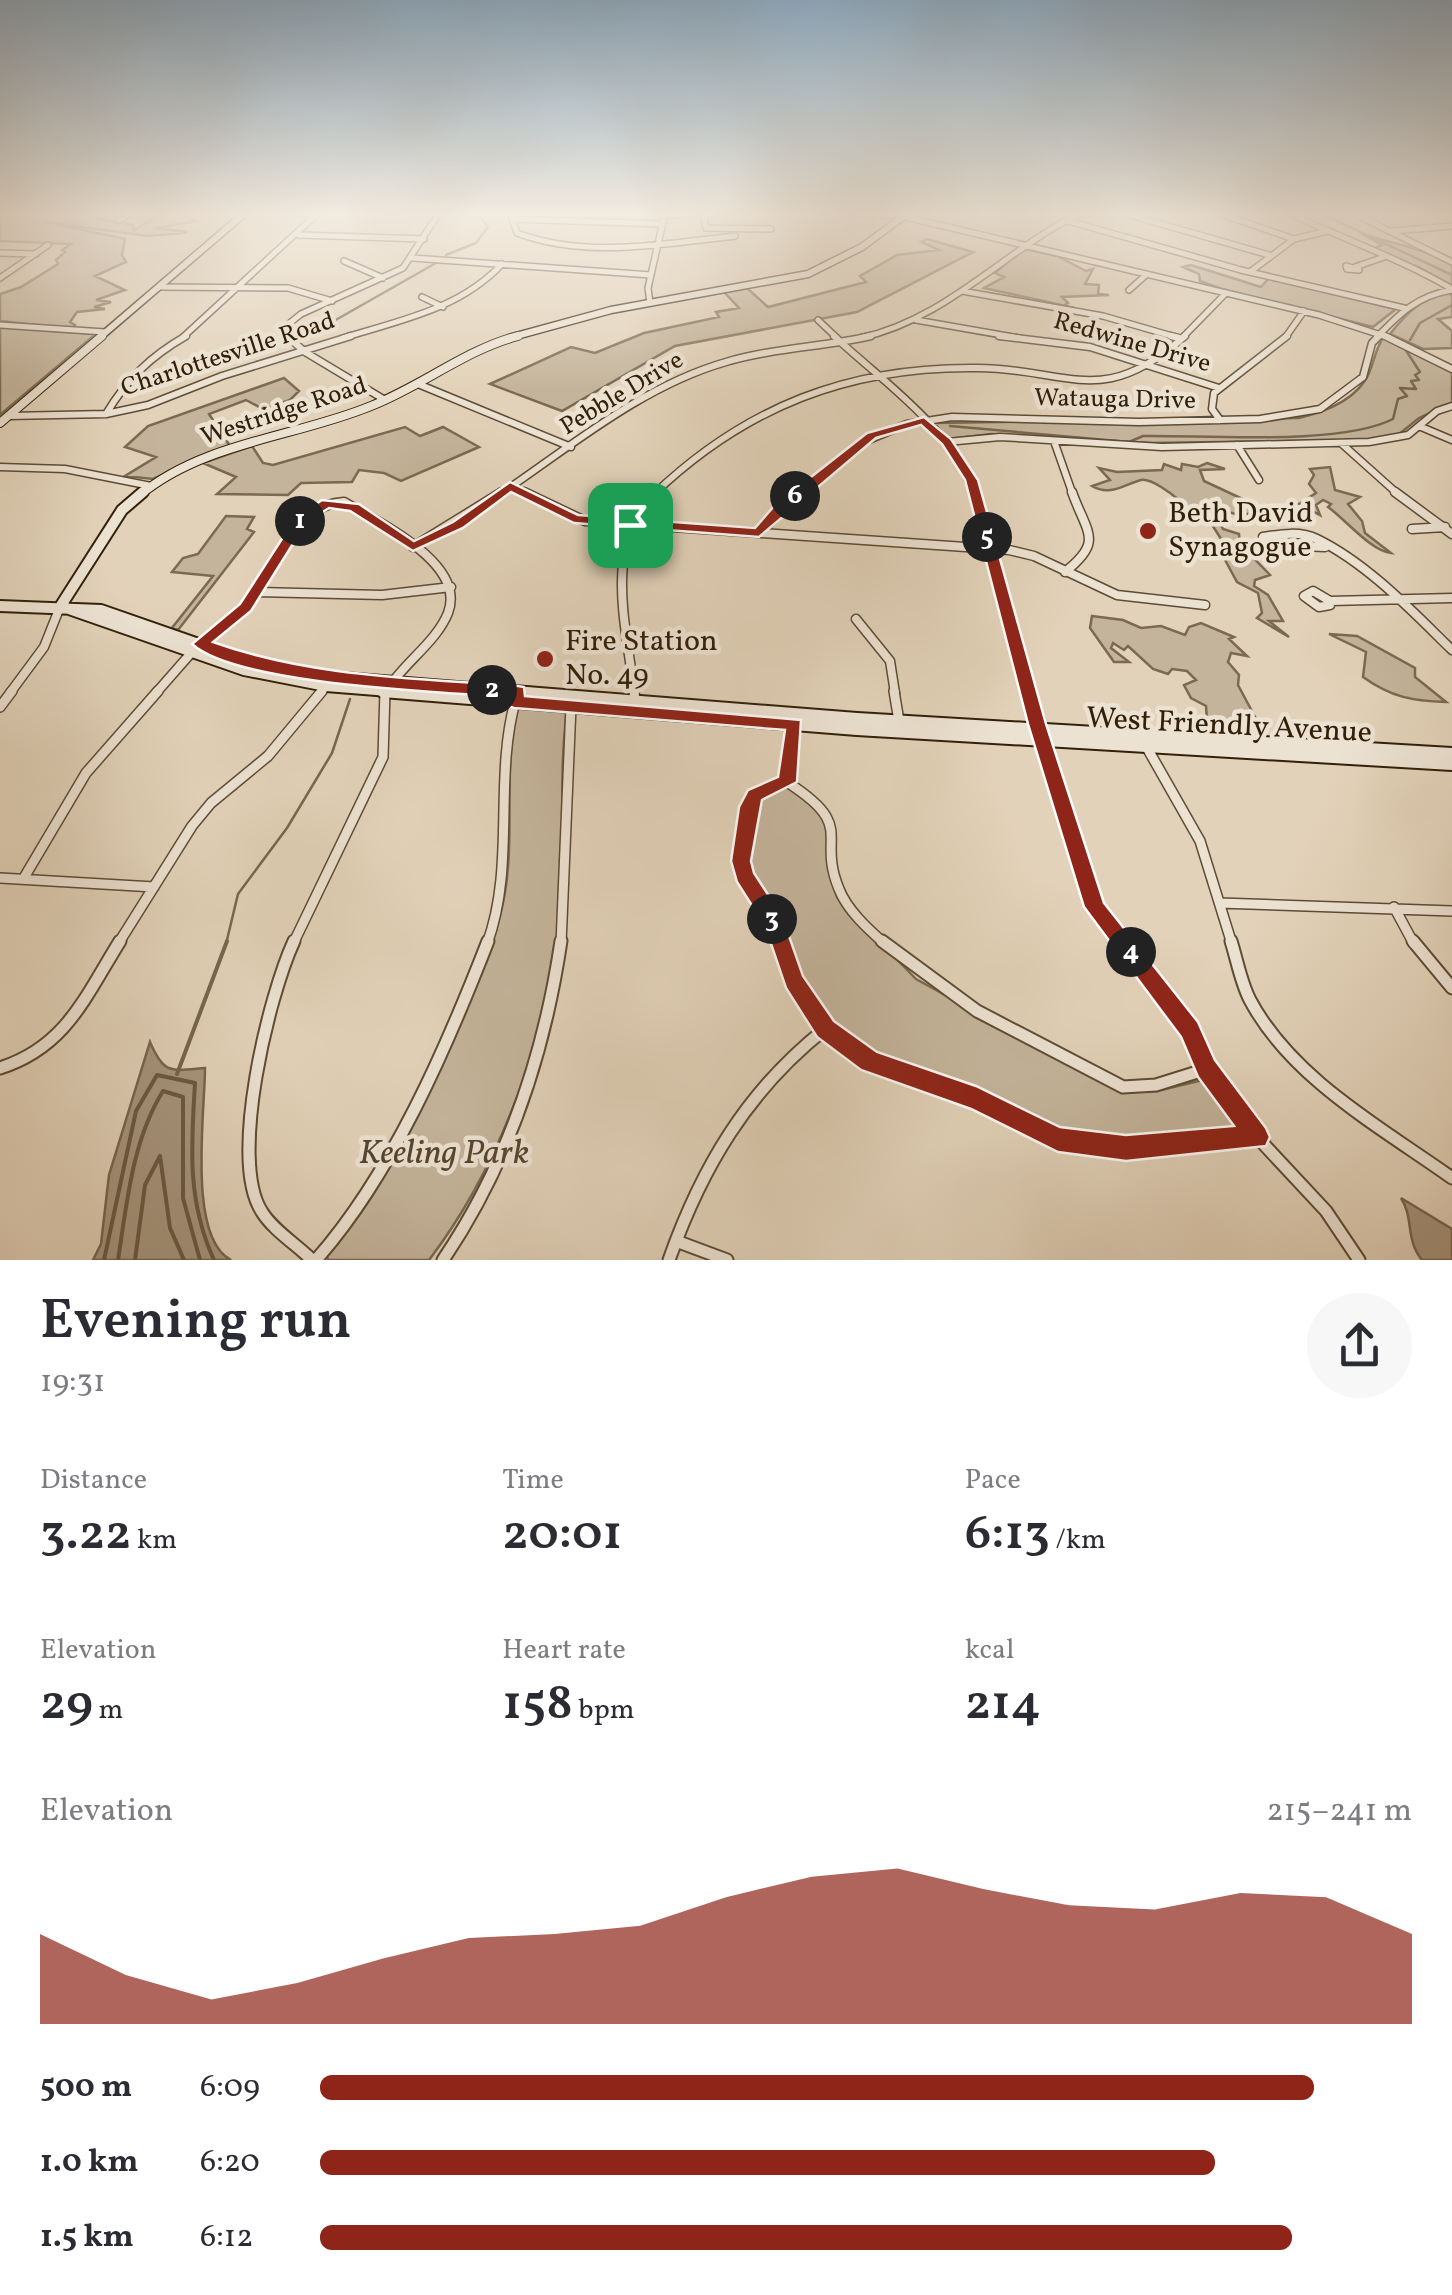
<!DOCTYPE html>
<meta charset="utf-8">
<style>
:root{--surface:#fff;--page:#f7f7f7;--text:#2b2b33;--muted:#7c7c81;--accent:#8f2418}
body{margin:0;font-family:Vollkorn,serif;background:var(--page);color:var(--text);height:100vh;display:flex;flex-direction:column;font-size:38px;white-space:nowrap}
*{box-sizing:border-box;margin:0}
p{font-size:32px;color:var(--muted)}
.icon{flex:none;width:55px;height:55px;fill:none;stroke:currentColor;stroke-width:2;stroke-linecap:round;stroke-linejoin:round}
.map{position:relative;height:1260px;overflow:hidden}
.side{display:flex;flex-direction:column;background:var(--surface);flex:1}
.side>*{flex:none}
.pin{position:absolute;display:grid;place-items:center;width:85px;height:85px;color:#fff;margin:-42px;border-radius:20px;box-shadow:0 5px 15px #0006}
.km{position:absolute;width:50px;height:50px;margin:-25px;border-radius:50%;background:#222;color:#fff;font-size:28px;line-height:50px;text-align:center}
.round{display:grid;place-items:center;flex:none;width:105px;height:105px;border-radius:52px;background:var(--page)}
.headline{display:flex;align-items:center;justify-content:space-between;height:170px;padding:0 40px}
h1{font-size:55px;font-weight:600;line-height:75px}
.figures{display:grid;grid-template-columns:repeat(3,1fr);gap:15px;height:170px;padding:10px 40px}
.figures div{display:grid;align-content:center}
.figures b{font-size:50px;font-weight:600}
.figures small{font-size:28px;font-weight:400}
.figures p{font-size:28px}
.chart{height:280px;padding:20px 40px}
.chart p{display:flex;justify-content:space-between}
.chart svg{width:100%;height:180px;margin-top:10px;fill:var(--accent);opacity:.7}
ul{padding:0 40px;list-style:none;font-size:32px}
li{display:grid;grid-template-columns:160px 120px 1fr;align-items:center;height:75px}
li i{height:25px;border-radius:12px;background:var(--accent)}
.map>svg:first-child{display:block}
.green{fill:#c4b49b;stroke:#7b6a52;stroke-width:2.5}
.water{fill:#a6957d;stroke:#78664f;stroke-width:2.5}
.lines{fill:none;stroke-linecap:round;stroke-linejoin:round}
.shore{stroke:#6c5a43;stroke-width:4}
.stream-far1{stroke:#78664f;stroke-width:2.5}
.stream{stroke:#78664f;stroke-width:4}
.street-far4-casing{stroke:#5e4c35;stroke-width:8}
.street-far3-casing{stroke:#5e4c35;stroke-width:9}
.street-far2-casing{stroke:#5e4c35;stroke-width:11}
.street-far1-casing{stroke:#5e4c35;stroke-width:12}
.street-casing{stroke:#5e4c35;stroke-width:15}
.secondary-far3-casing{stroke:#322009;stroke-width:9}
.secondary-far2-casing{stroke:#322009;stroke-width:10}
.secondary-far1-casing{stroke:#322009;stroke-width:14}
.secondary-casing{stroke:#322009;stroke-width:16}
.street-far4{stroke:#ece2d2;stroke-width:5}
.street-far3{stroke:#ece2d2;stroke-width:6}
.street-far2{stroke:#ece2d2;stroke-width:8}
.street-far1{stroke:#ece2d2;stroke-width:9}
.street{stroke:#ece2d2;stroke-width:11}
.secondary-far3{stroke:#ece2d2;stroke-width:6}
.secondary-far2{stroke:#ece2d2;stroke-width:8}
.secondary-far1{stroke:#ece2d2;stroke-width:10}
.secondary{stroke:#ece2d2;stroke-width:12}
.route{fill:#8f2418;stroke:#fff;stroke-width:2.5;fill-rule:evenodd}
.poi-dot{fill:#8f2418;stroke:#ece2d2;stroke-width:4}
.labels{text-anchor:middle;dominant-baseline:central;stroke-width:9;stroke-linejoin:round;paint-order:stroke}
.far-street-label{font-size:25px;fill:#322009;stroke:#ece2d2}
.poi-label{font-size:30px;fill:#322009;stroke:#ece2d2;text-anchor:start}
.street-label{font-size:30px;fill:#322009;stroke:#ece2d2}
.near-park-label{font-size:35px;font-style:italic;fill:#56452e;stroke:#ece2d2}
</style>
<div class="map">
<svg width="1452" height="1260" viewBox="0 0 1452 1260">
<rect width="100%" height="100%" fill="#e2d2b9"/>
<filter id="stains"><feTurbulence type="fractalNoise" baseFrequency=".002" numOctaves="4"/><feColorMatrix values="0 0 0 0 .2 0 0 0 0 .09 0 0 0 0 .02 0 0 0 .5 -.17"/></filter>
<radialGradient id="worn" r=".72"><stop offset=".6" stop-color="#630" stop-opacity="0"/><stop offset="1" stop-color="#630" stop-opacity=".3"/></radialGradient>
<!-- green -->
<path class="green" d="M0,213H98L96,218L133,225L134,230L162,213H193L189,218L198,221L155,228L187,232L183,233L147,236L46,222L125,239L122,255L126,262L95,276L125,290L96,300L111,302L94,307L105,309L77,312L70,322L75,325L72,329L0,321V294L21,287L58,264L56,260L65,252L62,250L71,244L0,241Z
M1360,233C1396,245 1417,246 1452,264V287L1420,268L1369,251L1382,245Z
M927,239L973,252L857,312L675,346L562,411L490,384L571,347L595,353L644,333L719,317L716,312L739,308L724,292L747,288L768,307L866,282L860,276L897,255L939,250L921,242Z
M1028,250L1057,256L1086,271L1093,269L1085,284L1099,285L1098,294L1109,295L1062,297L1068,303L1063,306L1075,308L984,288L1004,277L995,273L1018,252Z
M1191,265L1261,287L1269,278L1396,309L1373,327L1222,289L1200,281L1199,274L1183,267Z
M1447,293L1452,295V317L1438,319L1452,331V348L1423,349L1390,334C1408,312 1419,300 1447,293Z
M0,327L96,334L0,415Z
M1384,337L1452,372V403L1419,418L1398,435L1366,440L1151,443L991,434L949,439L932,423L1299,418C1323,412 1349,403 1364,382C1374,369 1373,351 1384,337Z
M284,378L299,391L290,400L263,409L246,400L209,414L230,446L153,479L125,476L156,457L125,447L148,426Z
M405,427L420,436L443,427L479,447L401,481L384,473L359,470L352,482L301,483L288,495L217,494L236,477L203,463L252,446L263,463L273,465Z
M1207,463L1225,469L1200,470L1204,481L1249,502L1239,501L1246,507L1288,508L1239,515L1211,507L1223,529L1239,534L1240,544L1270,575L1255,580L1254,586L1268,595L1283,621H1269L1289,637L1257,618L1262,613L1258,593L1237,582L1224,558L1223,542L1209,520L1174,502L1179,500C1172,494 1151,478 1141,480C1125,484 1110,497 1092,486L1110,480L1099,468L1117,472L1162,470L1164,464L1181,470L1182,464L1198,467Z
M1330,467L1335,490L1360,497L1348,504L1362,521L1365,533L1391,553C1371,551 1346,520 1328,507L1331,504L1323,500L1316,505L1320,515L1299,504L1316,493L1309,484L1314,475L1310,469Z
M226,516L254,517L247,529L254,532L178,630L172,628L213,576L172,572L183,558L198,554Z
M1092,616L1123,620L1141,628L1161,626L1185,635L1189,627L1201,623L1234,637L1229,639L1247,656L1231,653L1228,662L1239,675L1238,685L1261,728L1258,734L1216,730L1207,720L1206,706L1191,698L1184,685L1196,680L1187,671L1172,669L1168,674L1153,669L1128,646L1124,650L1113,643L1111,648L1129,662H1114L1090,628Z
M1329,634L1357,636L1415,668V677L1446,702C1412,701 1391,697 1363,677L1366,652Z
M517,707L567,710C559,771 564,831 562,892C556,1015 504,1162 429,1260H329L325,1256C390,1190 423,1095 460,1010C473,981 491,950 499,919C519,851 501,776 517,707Z
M777,787H792L829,819L837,897L916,979L1122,1092L1157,1091L1203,1080L1245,1135C1184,1140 1116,1151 1056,1132C1015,1119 979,1094 939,1078C901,1064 860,1056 830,1027C802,999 795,960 781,925C776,912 765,899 757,886C739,857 744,803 777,787Z"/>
<!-- water -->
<path class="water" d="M150,1042C164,1075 171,1071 205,1068C205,1111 187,1238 231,1260H93L101,1244L109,1175Z
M1401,1198L1452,1229V1260H1422C1405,1239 1414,1218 1401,1198Z"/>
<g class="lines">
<!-- shore -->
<path class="shore" d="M104,1260L136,1111L157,1075L195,1083C191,1147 187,1201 214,1260
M118,1260C127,1203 132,1141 163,1091L183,1097V1198L200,1260
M135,1260L145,1185L160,1156L170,1228L184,1260"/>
<!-- stream-far1 -->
<path class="stream-far1" d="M1320,213L1452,275
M446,255L476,243L488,227L478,213
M325,326L436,263
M1410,340L1420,323L1452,305
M950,426L1129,442L1143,436C1206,435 1340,446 1393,419L1398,399L1407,396L1400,388L1416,389L1411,381L1419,380L1415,375L1420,372L1405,349
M226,944L238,894L287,828L332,753L350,699"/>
<!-- stream -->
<path class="stream" d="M177,1074L227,941"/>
<defs>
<path id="street-far4" d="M510,213L517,233C586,259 663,244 735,236
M851,213L897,215L1319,315L1390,338
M1123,213L1269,255
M1218,213L1294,239
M1289,213C1343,239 1401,259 1452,289
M1353,213L1452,262
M664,215L716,213
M704,215L706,228L771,229
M512,219L661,224
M119,220L131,213
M1065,220L1241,270L1404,308
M1392,231L1452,226
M299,235L424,239
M0,253L36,254
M413,258L651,275
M344,261L383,278
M1346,266L1359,270L1347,269Z
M1355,267L1384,257
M1250,272L1294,239L1328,231
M0,278L48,245
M161,287L288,288L332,301
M1129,290L1146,275
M962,291L1103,316L1179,338
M422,297L443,307
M650,303L648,288L665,213
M818,320L837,338
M916,320L1019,338
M0,325L105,332
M182,338L318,213
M290,338L281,330L301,314L403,268L439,213
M343,338C401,320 460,309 502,264
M860,338C945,320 1004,251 1080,213
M1182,338L1226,293
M1285,338L1304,311
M1376,338C1400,313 1417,296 1452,290"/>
<path id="street-far3" d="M287,336L305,352L385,400
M834,336C883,382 954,429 974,495
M999,336L1090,347L1219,388
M1171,336L1179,338
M1385,336L1452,369
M418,384L571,447
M106,414C127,379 151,356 186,336
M8,416L106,414L148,405L222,376L351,336
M1220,420L1212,409L1214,393L1287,336
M1419,426L1452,440
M1054,441L1073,495
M947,442L1000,437L1162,447L1369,442L1408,435L1437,411L1452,406
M1342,444L1399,495
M1237,445L1259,480
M0,467L65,469L151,486
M510,486L529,495
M499,495C570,447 642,386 726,362C773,348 823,347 871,336
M653,495C745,407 849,366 978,368C1070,369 1102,410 1185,336
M796,495L859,444L907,424L952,417L1139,422L1260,419L1320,409L1363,377L1372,343L1379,336"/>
<path id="street-far2" d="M524,492L585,521L1009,550L1034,556L1117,595L1205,605
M973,492L1032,693
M1395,492L1452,534
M1412,529L1445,527
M759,533L800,492
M413,547L502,492
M1325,547L1276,545L1263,537C1281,534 1301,531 1317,539C1368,564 1412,611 1452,650
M1065,572C1104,541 1087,534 1072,492
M1313,591L1330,601V605L1319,607L1304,596Z
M258,592L382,595L451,587
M1330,601L1452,598
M856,619L890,661L895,693
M201,644C215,632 232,621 244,608C277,572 288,505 344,502C379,523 467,563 448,613C436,643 401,665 385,693
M10,693L44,647L60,607
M156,693L192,652
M320,693L326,686
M634,693C627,624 602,549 655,492"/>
<path id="street-far1" d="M634,691L635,702
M894,691L899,721
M1031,691L1095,907L1124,944
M0,707L12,691
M1146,746L1200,841L1232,944
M787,782C858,828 816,834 839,889C847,910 868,929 885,944
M787,782L795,724
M25,876L86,773L158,691
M0,878L154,887
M1220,903L1452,911
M1394,907L1414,944
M118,944L192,826L211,803L268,756L322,691
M293,944L383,757L385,691
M487,944C516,865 493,779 516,698
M561,944L571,706
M782,944C761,885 719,867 755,795L787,782"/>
<path id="street" d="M294,941C269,995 228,1160 262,1212C273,1230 297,1245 312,1260
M782,941C821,1054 860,1055 963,1093C996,1105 1027,1131 1060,1139C1119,1155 1183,1145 1243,1142L1257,1137
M882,941L977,1011L1123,1087L1156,1085L1207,1069
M1122,941L1190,1030L1207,1069L1257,1137L1326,1211L1359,1260
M1231,941C1237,960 1241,983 1250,1000C1292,1079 1382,1128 1452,1178
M1413,941L1452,988
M0,1068C66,1047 85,997 120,941
M676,1241L727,1260
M316,1260C392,1174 446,1049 488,941
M443,1260C508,1164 544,1056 561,941
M669,1260C702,1167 747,1091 825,1029"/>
<path id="secondary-far3" d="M99,338L245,213
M509,338L611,310L808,274L862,247L908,213"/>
<path id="secondary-far2" d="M0,423L102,336
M140,495C204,442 296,437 371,406C422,386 465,350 518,336"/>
<path id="secondary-far1" d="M0,606L101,610L256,664L332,677L533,693
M60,607L122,510L143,492
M66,608L244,670L326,686L414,693"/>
<path id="secondary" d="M383,691L857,729L1452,764
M502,691L857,719L1452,754"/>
</defs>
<!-- street-far4 casing -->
<use href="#street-far4" class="street-far4-casing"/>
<!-- street-far3 casing -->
<use href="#street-far3" class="street-far3-casing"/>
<!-- street-far2 casing -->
<use href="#street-far2" class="street-far2-casing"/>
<!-- street-far1 casing -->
<use href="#street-far1" class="street-far1-casing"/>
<!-- street casing -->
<use href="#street" class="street-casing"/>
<!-- secondary-far3 casing -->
<use href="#secondary-far3" class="secondary-far3-casing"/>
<!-- secondary-far2 casing -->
<use href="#secondary-far2" class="secondary-far2-casing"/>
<!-- secondary-far1 casing -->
<use href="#secondary-far1" class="secondary-far1-casing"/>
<!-- secondary casing -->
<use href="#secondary" class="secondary-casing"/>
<!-- street-far4 -->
<use href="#street-far4" class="street-far4"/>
<!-- street-far3 -->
<use href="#street-far3" class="street-far3"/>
<!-- street-far2 -->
<use href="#street-far2" class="street-far2"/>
<!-- street-far1 -->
<use href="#street-far1" class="street-far1"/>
<!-- street -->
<use href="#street" class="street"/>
<!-- secondary-far3 -->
<use href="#secondary-far3" class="secondary-far3"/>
<!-- secondary-far2 -->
<use href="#secondary-far2" class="secondary-far2"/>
<!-- secondary-far1 -->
<use href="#secondary-far1" class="secondary-far1"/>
<!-- secondary -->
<use href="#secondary" class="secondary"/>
</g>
<!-- sky -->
<linearGradient id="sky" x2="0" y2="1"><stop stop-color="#8da8bd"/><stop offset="0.55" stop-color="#f2ebe0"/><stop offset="1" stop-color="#f2ebe0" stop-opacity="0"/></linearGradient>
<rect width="1452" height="389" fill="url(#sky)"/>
<!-- route -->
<path class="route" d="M924,417L951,439L978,480L1046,724L1104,903L1198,1022L1215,1060L1266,1128L1270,1137L1266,1146L1126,1161L1058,1152L971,1109L861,1070L817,1037L786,988L765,926L737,882L731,861L739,807L748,790L778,777L785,730L514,708L508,706L507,697C441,692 237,685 192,644L240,604L296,517L322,500L359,504L414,541L453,522L510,482L578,515L755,528L774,506L867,433ZM921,425L942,444L965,480L1028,724L1084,907L1181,1037L1198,1077L1234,1126L1126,1135L1060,1127L976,1086L877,1052L834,1021L803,976L782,916L754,873L751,861L762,800L797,782L801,720L525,696L524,687L518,686C415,678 311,677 213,642L251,611L306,523L329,508L350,511L413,551L463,528L511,492L574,523L759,537L876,438Z"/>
<!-- markers -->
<g class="poi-dot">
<circle cx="1148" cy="531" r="10"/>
<circle cx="545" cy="659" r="10"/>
</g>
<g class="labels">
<!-- far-street labels -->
<g class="far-street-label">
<text transform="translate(1132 343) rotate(16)">Redwine Drive</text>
<text transform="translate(228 355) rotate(-18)">Charlottesville Road</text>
<text transform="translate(622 394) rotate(-31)">Pebble Drive</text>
<text transform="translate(1115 400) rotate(1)">Watauga Drive</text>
<text transform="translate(284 412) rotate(-18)">Westridge Road</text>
</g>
<!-- poi labels -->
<g class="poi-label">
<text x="1168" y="514">Beth David<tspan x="1168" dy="34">Synagogue</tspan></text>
<text x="565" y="642">Fire Station<tspan x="565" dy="34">No. 49</tspan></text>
</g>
<!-- street labels -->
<g class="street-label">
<text transform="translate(1229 726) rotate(3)">West Friendly Avenue</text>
</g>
<!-- near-park labels -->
<g class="near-park-label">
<text x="444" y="1154">Keeling Park</text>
</g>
</g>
<rect width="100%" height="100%" filter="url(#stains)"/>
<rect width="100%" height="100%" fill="url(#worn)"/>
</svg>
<div class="pin" style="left:630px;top:525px;background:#1e9e55"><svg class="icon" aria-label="arrive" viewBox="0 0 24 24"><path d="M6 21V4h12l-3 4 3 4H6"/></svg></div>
<b class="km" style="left:300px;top:521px">1</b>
<b class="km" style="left:492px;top:690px">2</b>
<b class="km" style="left:772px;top:919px">3</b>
<b class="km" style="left:1131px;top:952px">4</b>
<b class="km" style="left:987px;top:537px">5</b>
<b class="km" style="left:795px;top:496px">6</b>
</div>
<section class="side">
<div class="headline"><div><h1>Evening run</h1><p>19:31</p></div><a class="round"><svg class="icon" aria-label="share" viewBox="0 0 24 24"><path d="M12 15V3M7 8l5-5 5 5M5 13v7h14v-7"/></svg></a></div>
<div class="figures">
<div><p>Distance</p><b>3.22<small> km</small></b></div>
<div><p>Time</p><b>20:01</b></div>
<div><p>Pace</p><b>6:13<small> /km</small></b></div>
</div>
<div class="figures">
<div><p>Elevation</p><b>29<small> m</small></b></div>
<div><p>Heart rate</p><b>158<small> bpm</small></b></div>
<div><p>kcal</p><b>214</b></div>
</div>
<div class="chart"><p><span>Elevation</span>215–241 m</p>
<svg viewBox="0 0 160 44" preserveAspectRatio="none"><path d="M0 44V22L10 32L20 38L30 34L40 28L50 23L60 22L70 20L80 13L90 8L100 6L110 11L120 15L130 16L140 12L150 13L160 22V44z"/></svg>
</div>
<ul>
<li><b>500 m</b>6:09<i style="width:91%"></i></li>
<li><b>1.0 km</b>6:20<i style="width:82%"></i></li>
<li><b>1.5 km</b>6:12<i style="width:89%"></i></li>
</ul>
</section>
